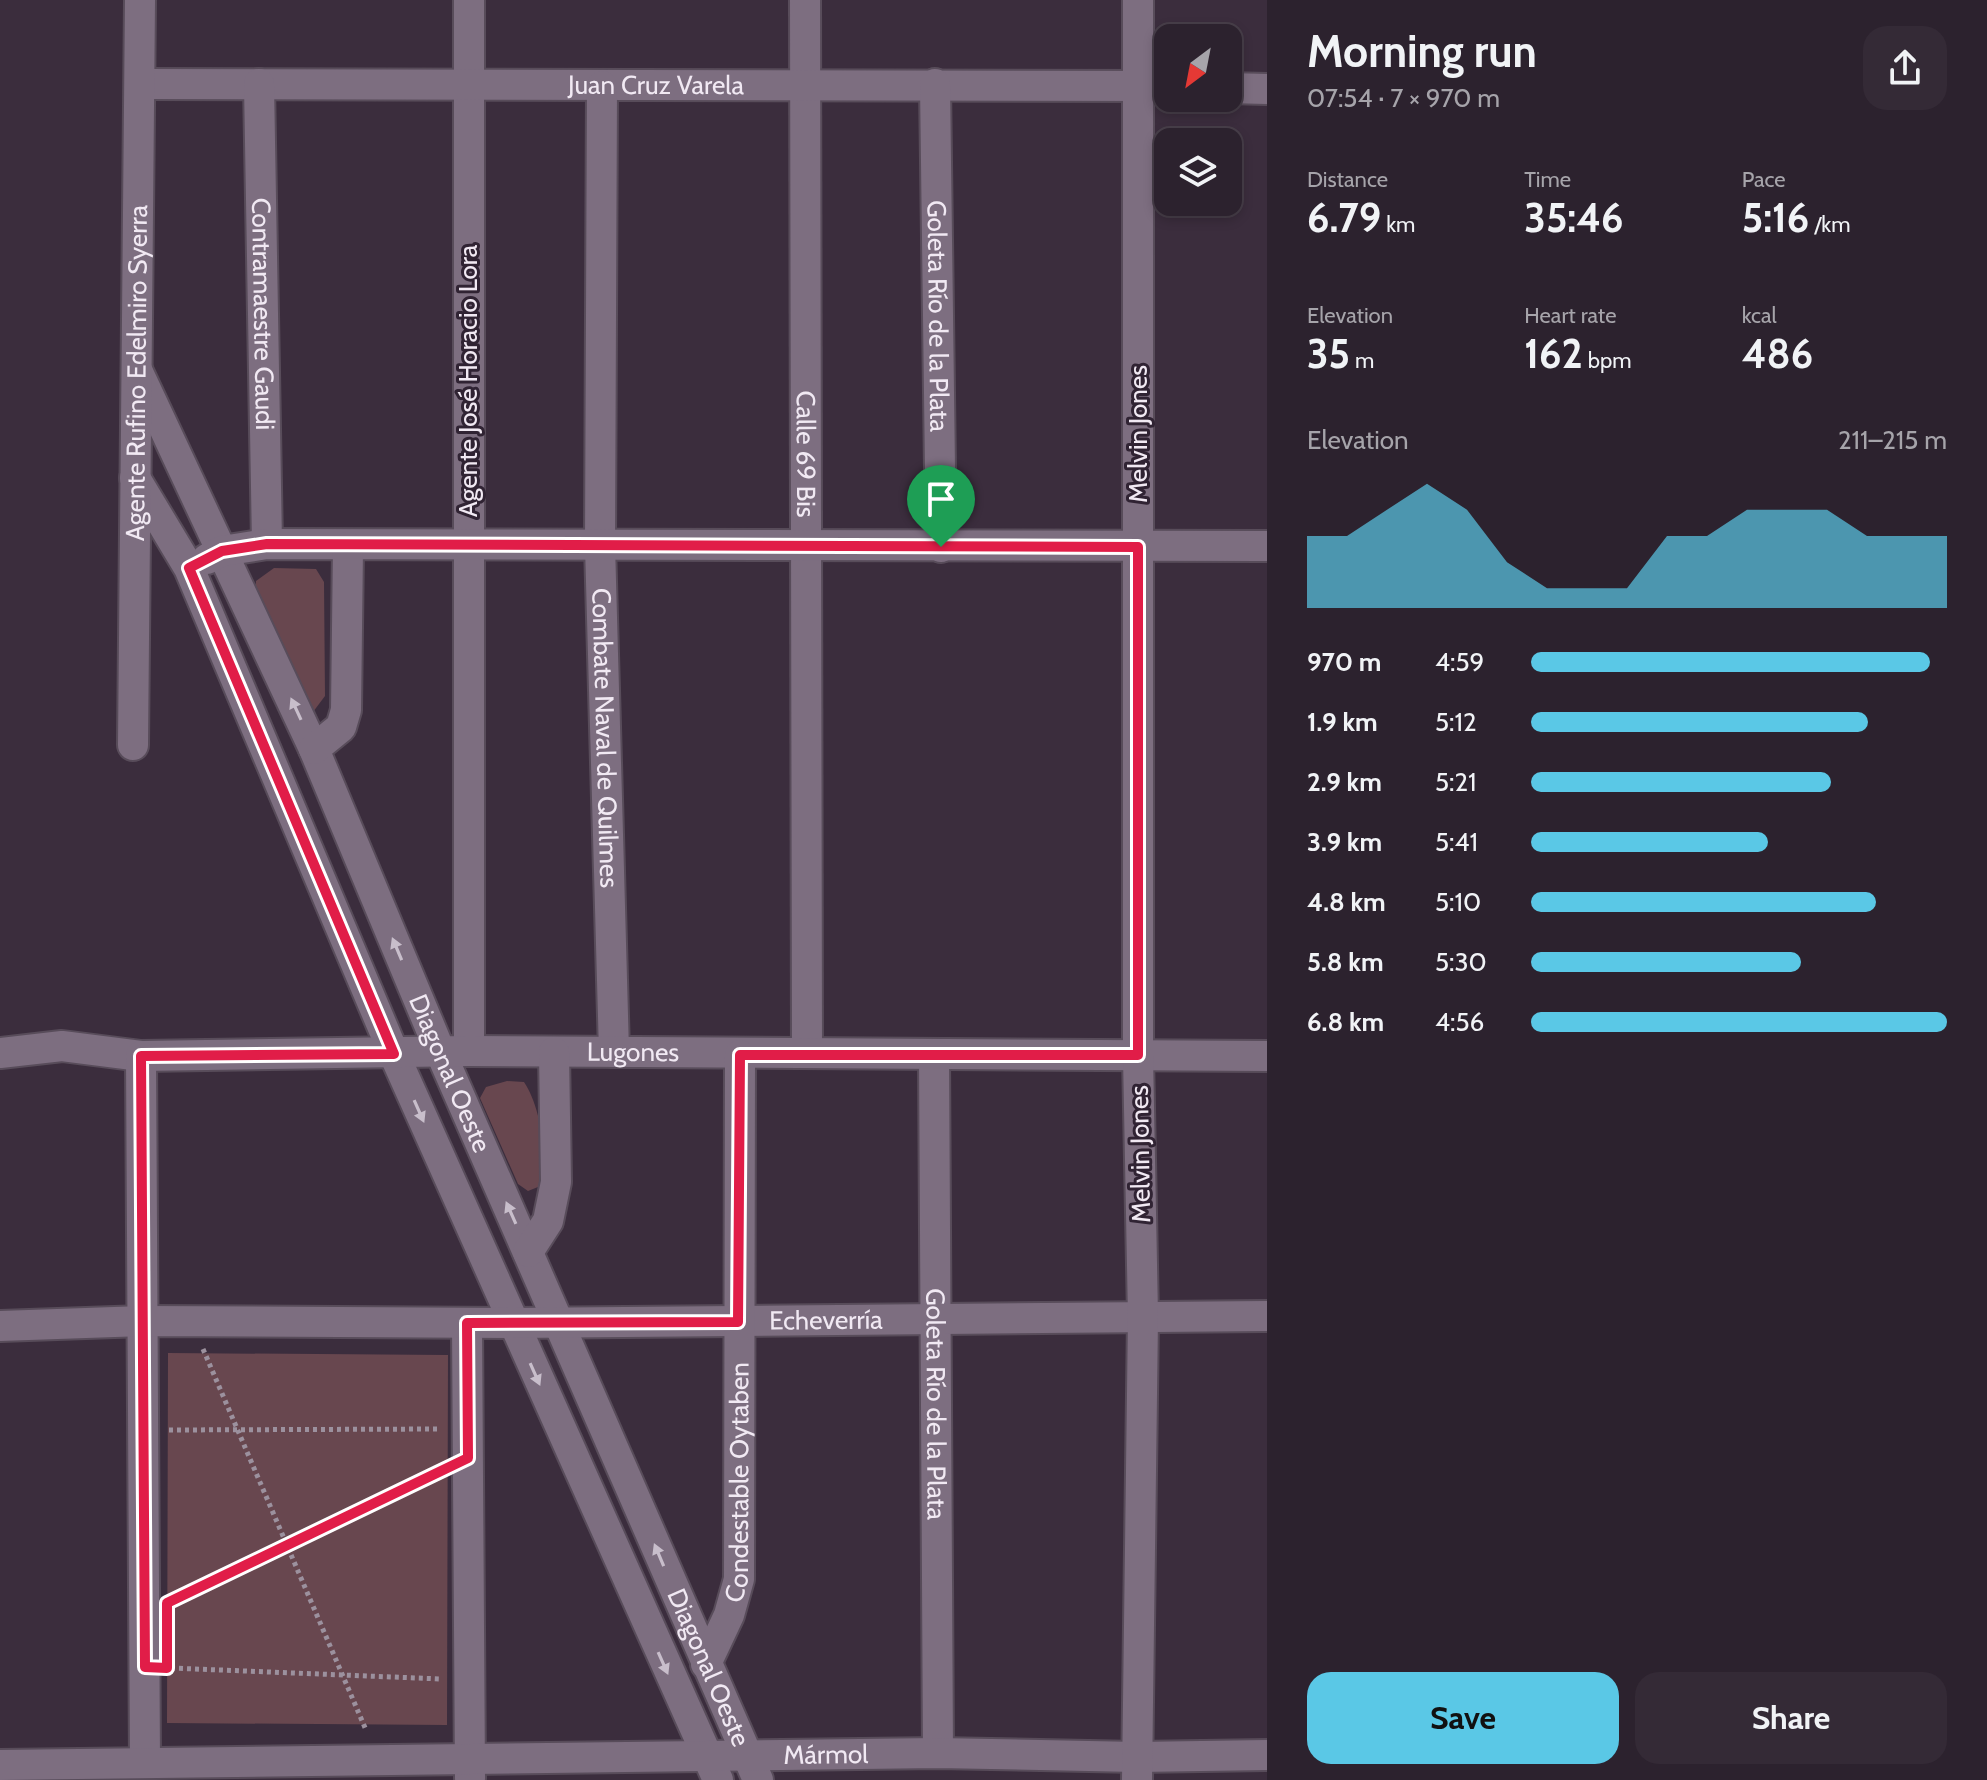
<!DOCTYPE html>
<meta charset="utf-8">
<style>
:root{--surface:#2c222e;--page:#342a36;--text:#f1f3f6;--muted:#a6a4aa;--line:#483f4a;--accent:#5ac8e6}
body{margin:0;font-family:Cabin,sans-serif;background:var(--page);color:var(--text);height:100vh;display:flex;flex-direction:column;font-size:30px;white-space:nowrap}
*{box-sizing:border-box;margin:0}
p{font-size:26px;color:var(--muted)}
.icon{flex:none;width:44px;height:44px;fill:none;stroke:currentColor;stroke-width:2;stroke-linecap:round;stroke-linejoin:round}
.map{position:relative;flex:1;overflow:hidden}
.sheet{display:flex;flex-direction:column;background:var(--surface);width:720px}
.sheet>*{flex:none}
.needle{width:52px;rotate:212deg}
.buttons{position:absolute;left:1154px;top:24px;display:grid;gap:16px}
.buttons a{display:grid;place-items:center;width:88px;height:88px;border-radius:16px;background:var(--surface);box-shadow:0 4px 12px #0003,0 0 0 2px var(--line);font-size:40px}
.pin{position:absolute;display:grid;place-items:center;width:68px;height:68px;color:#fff;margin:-82px -34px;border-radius:50% 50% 50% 0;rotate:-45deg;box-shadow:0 0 8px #0007}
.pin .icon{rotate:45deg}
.round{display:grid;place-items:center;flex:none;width:84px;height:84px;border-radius:24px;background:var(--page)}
.head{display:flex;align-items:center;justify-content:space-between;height:136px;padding:0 40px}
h1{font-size:44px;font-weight:700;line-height:60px}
.stats{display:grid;grid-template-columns:repeat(3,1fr);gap:12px;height:136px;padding:8px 40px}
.stats div{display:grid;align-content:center}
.stats b{font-size:40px;font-weight:700}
.stats small{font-size:22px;font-weight:400}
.stats p{font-size:22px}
.chart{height:224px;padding:16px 40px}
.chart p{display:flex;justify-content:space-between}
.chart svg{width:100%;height:144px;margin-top:8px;fill:var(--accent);opacity:.7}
.cta{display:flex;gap:16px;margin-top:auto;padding:16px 40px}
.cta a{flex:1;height:92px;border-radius:24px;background:var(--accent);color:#111;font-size:32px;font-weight:700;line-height:92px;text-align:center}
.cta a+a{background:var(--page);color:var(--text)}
ul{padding:0 40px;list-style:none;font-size:26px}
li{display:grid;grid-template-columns:128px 96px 1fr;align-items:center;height:60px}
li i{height:20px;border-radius:10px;background:var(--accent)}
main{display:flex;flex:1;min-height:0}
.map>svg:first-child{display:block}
.green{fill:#68474f}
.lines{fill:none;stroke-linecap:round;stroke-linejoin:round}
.minor-casing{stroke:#584c5a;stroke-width:34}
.path{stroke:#9c919e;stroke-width:5;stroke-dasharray:4 4;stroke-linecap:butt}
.minor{stroke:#7d6e80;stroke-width:30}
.oneway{fill:#c8becb}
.route-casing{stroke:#fff;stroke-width:16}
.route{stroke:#e11d48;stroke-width:10}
.labels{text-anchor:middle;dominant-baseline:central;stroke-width:6;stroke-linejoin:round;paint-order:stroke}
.street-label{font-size:26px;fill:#f1e9f3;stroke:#302333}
</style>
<main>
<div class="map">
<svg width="1267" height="1780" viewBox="0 0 1267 1780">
<rect width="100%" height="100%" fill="#3b2d3d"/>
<!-- green -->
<path class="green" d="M274,568L316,569L324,582L325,696L313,712L256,593V581Z
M507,1081L524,1082C540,1105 551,1163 538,1187L528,1191L518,1184L480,1098L486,1087Z
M168,1353L448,1355L447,1725L167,1723Z"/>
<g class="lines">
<defs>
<g id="minor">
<path d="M469,0V1051"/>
<path id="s1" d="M805,0L807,1053"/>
<path id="s2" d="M142,84L1168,86"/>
<path id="s3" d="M259,84L267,544"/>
<path id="s4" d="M935,84L941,547"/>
<path id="s5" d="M602,86L600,545L614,1052"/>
<path d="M1228,88L1267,89"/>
<path id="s6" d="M137,370L314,749L440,1051L758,1780"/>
<path d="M135,478L189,568L394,1054L718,1780"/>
<path d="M207,559L222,551L267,544L1267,546"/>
<path id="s7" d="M133,745L140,0"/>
<path d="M314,749L341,727L346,710L348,547"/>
<path id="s8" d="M0,1053L62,1046L141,1056L469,1051L1267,1056"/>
<path id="s9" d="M934,1054L938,1753"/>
<path d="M141,1056L145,1763"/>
<path d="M528,1252L548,1221L556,1182L554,1052"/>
<path d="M467,1323L470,1778"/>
<path id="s10" d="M0,1326L143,1321L513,1323L1267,1316"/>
<path id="s11" d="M706,1664L729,1615L739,1579L740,1055"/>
<path id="s12" d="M0,1765L938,1753L1137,1757L1267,1755"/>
<path d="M1137,1780L1143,1317L1138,1055V0"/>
</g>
</defs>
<!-- minor casing -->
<use href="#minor" class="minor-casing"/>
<!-- path -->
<path class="path" d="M203,1349L366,1730
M169,1430L439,1429
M174,1600L438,1472
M171,1668L441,1679"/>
<!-- minor -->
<use href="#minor" class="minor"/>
</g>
<!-- one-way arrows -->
<defs><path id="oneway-solid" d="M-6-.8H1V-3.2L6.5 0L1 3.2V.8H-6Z" transform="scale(2)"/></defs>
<g class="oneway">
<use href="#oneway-solid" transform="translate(296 709) rotate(-115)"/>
<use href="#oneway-solid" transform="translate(397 949) rotate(-113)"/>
<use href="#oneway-solid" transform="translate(419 1111) rotate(66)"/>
<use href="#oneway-solid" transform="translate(511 1213) rotate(-114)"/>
<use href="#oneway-solid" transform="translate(535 1374) rotate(66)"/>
<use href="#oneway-solid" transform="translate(659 1555) rotate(-113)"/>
<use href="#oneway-solid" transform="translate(663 1663) rotate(66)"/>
</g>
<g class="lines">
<defs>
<path id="route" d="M267,544L1138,547V1055H740L738,1322L467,1323L468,1458L167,1603V1668L145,1667L141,1056L394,1054L189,568L222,551Z"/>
</defs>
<!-- route casing -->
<use href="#route" class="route-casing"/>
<!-- route -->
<use href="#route" class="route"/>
</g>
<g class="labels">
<!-- street labels -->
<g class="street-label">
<text stroke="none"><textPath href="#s2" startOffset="514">Juan Cruz Varela</textPath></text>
<text stroke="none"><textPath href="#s3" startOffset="230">Contramaestre Gaudi</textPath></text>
<text stroke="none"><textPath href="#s4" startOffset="232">Goleta Río de la Plata</textPath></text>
<text stroke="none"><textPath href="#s7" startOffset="372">Agente Rufino Edelmiro Syerra</textPath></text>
<text transform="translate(468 381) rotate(-90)">Agente José Horacio Lora</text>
<text transform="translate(1138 434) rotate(-90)">Melvin Jones</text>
<text stroke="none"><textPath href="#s1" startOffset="454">Calle 69 Bis</textPath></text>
<text stroke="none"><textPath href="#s5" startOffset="652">Combate Naval de Quilmes</textPath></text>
<text stroke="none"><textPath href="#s8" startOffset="634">Lugones</textPath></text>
<text stroke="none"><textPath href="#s6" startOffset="770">Diagonal Oeste</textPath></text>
<text transform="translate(1140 1154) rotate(-91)">Melvin Jones</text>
<text stroke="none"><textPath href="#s10" startOffset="826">Echeverría</textPath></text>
<text stroke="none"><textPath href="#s9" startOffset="350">Goleta Río de la Plata</textPath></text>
<text stroke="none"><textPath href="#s11" startOffset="188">Condestable Oytaben</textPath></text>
<text stroke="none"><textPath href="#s6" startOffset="1418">Diagonal Oeste</textPath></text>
<text stroke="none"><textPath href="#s12" startOffset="826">Mármol</textPath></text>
</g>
</g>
</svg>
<div class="buttons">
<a><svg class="needle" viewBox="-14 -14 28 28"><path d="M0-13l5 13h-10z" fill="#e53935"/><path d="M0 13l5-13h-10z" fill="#a6a4aa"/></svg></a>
<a><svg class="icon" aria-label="layers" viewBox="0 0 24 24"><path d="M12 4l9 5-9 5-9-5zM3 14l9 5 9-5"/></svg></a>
</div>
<div class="pin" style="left:941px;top:547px;background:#1e9e55"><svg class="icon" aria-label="arrive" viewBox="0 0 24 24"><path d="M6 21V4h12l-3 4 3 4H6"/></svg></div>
</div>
<section class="sheet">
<div class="head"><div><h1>Morning run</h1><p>07:54 · 7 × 970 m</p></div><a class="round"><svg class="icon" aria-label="share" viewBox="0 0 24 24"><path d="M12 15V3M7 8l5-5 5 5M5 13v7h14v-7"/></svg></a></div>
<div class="stats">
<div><p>Distance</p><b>6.79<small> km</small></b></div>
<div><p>Time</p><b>35:46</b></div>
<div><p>Pace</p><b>5:16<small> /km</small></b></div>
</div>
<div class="stats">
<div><p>Elevation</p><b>35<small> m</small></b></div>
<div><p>Heart rate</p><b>162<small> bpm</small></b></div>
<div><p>kcal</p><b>486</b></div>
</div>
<div class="chart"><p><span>Elevation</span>211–215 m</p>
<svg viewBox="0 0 160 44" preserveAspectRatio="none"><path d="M0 44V22L10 22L20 14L30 6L40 14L50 30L60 38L70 38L80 38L90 22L100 22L110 14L120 14L130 14L140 22L150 22L160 22V44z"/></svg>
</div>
<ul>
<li><b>970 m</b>4:59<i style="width:96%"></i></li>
<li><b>1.9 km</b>5:12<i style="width:81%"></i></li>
<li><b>2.9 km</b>5:21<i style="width:72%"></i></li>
<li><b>3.9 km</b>5:41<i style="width:57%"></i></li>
<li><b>4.8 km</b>5:10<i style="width:83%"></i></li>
<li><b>5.8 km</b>5:30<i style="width:65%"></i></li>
<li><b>6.8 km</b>4:56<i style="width:100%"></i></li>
</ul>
<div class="cta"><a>Save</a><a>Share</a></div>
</section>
</main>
